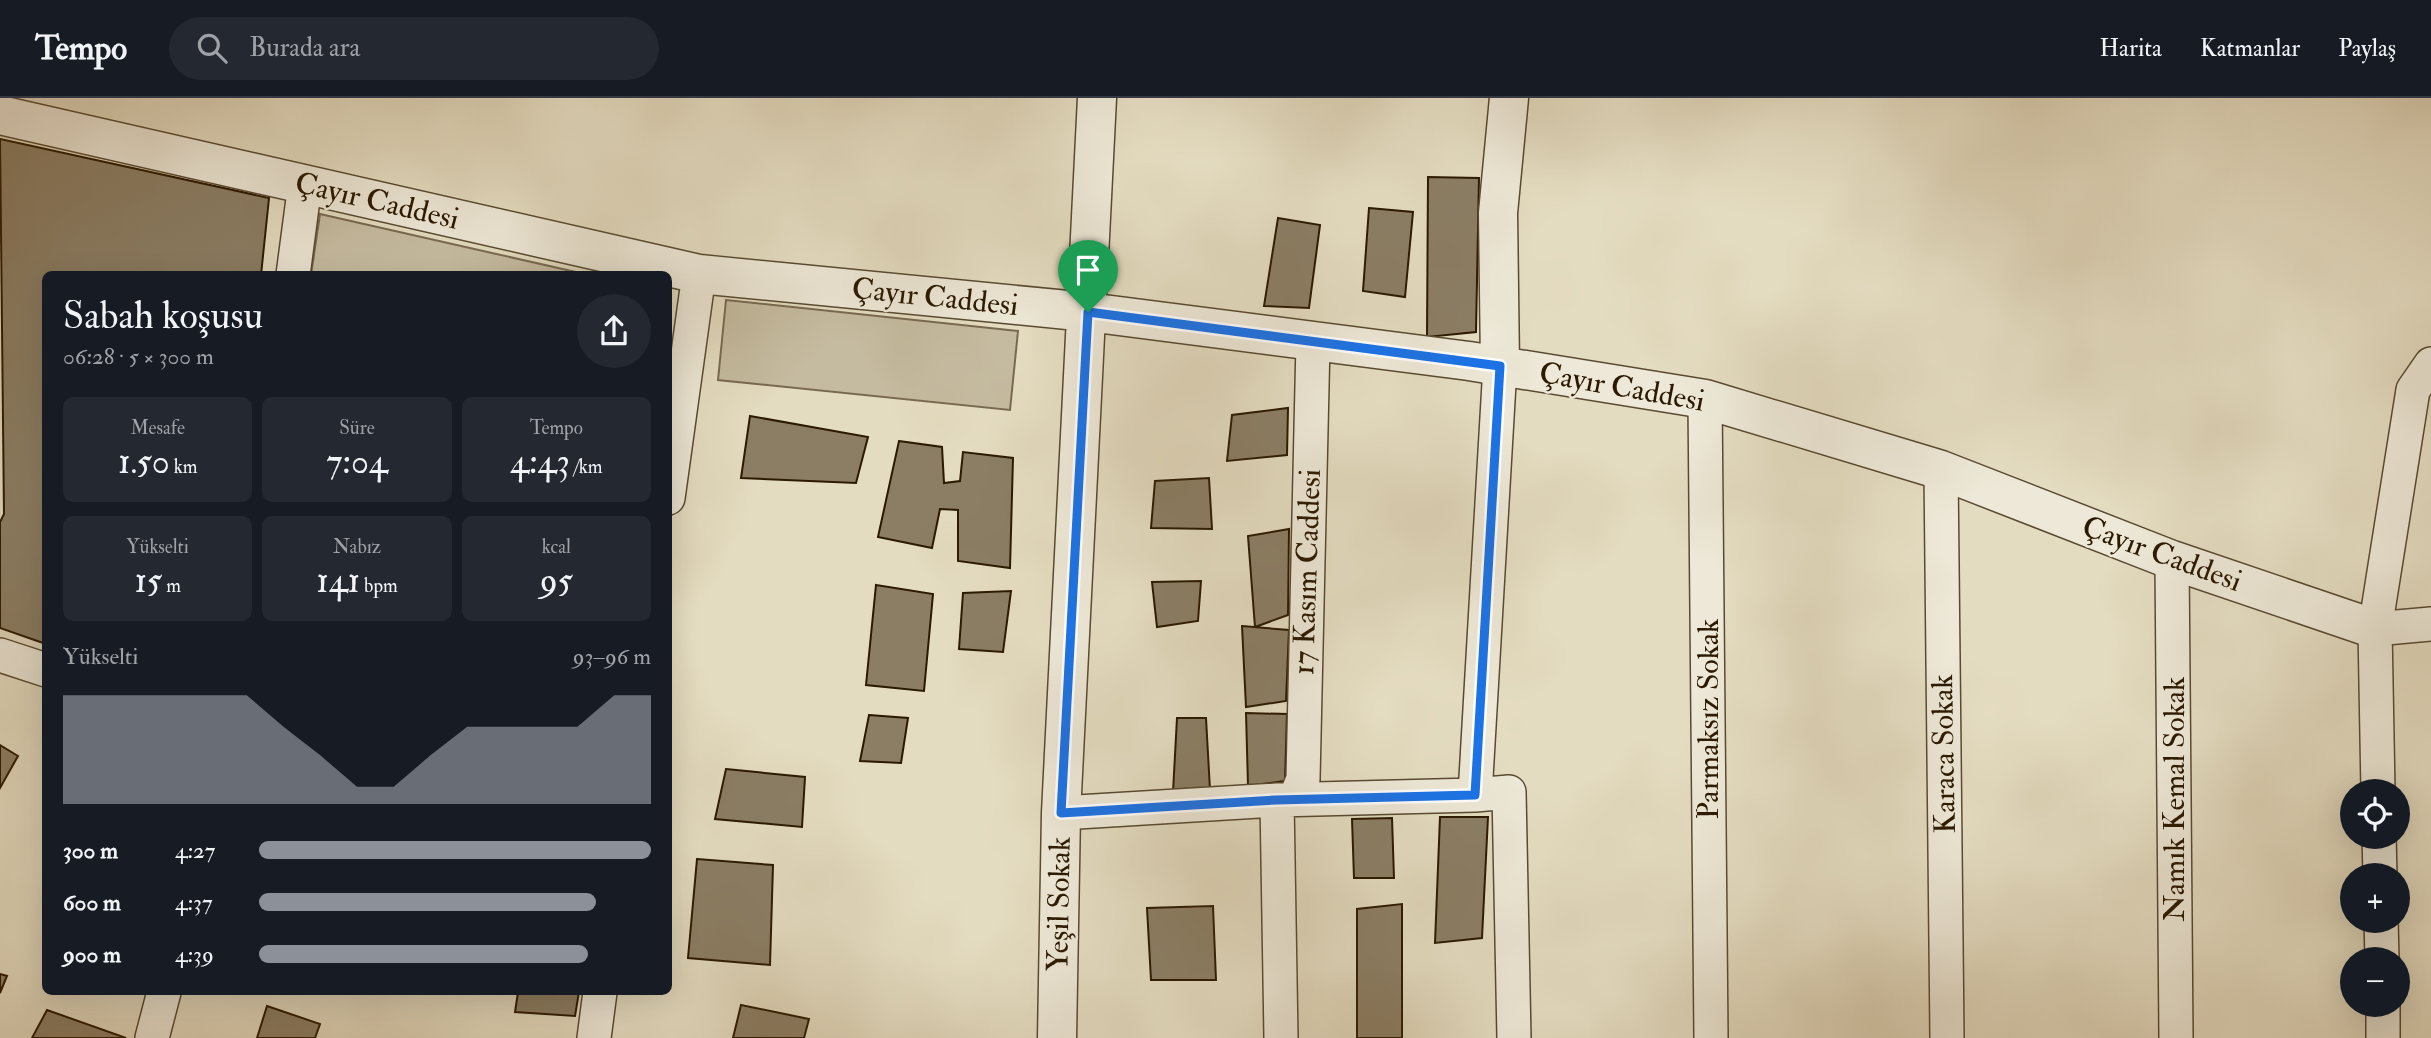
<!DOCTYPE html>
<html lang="tr">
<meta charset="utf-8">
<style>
:root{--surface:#171b24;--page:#242831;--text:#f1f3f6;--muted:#9ea1a6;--line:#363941;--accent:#8c9099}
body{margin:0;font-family:"IM FELL Double Pica",serif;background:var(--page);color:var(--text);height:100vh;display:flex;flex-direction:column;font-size:26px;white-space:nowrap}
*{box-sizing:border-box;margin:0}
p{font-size:23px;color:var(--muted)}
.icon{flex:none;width:38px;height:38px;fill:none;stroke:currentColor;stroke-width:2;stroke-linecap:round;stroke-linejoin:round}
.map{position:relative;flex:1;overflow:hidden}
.side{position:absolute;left:42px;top:173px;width:630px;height:724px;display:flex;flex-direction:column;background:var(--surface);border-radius:10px;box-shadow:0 7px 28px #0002}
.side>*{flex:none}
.controls{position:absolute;left:2340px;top:681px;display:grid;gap:14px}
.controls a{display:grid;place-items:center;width:70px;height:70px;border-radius:50%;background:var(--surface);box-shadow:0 7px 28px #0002;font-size:35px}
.pin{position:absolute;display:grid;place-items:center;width:60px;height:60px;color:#fff;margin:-72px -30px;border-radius:50% 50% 50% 0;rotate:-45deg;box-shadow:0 0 7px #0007}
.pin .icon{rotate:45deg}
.round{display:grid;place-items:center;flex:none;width:74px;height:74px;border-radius:37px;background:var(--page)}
.headline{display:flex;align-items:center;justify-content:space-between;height:119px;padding:0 21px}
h1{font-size:38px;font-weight:600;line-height:52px}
.figures{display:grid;grid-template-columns:repeat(3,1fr);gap:10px;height:119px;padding:7px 21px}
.figures div{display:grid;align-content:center;border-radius:10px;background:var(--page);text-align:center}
.figures b{font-size:35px;font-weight:600}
.figures small{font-size:19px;font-weight:400}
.figures p{font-size:19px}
.chart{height:196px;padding:14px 21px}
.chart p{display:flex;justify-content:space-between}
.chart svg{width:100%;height:126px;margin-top:7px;fill:var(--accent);opacity:.7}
ul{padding:0 21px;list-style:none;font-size:23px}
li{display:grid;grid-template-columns:112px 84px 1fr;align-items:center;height:52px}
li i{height:18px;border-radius:9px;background:var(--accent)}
header{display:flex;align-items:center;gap:42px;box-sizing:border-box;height:98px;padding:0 35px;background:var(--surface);border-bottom:2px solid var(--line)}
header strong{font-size:33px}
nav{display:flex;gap:38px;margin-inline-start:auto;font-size:24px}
.search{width:490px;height:63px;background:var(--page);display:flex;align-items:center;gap:18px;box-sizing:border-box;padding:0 24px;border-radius:38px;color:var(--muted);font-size:26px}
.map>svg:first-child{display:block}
.green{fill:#c5bba0;stroke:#786a50;stroke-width:2}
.building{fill:#8b7e65;stroke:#2b1901;stroke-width:2}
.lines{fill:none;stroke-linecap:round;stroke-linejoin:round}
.minor-casing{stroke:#594a31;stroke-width:36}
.tertiary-casing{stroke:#594a31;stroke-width:41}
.minor{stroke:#ede8d7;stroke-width:33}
.tertiary{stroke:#ede8d7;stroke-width:38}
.route-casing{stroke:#fff;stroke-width:14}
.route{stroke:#1a73e8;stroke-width:9}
.labels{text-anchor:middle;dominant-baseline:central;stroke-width:5;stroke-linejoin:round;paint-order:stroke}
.street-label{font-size:30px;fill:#2b1901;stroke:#ede8d7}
</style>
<header>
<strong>Tempo</strong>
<div class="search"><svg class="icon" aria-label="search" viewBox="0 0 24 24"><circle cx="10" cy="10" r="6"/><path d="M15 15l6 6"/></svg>Burada ara</div>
<nav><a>Harita</a><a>Katmanlar</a><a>Paylaş</a></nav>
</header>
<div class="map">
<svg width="2431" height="940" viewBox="0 0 2431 940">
<rect width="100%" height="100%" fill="#e4dcc1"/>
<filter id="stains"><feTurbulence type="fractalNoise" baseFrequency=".00286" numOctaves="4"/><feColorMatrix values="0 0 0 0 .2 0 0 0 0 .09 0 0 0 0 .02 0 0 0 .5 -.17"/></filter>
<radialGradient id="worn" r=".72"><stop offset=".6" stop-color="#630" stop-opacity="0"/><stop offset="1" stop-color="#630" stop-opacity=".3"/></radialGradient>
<!-- green -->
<path class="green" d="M320,116L589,177H311Z
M726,202L1018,233L1010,312L718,282Z"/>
<!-- building -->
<path class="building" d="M0,41L269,100L261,177H46V546L0,530V424L4,416Z
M1428,79L1479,80L1476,234L1427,239Z
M1369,110L1413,114L1405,199L1363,193Z
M1278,120L1320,127L1309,210L1264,208Z
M1288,310L1287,357L1227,363L1232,317Z
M750,318L868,339L856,385L741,380Z
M899,343L942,349L944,385L960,383L963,354L1013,360L1010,470L958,463V412L940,411L932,450L878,439Z
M1209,380L1212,431L1151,430L1155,383Z
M1289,431L1288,517L1255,529L1248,438Z
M1201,483L1198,523L1157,529L1152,484Z
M876,487L933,496L924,593L866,587Z
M1011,493L1003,554L959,551L963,495Z
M1242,528L1289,532L1286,603L1246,609Z
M1246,615L1287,616L1285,683L1248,688Z
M869,617L908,620L901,665L860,663Z
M1177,620H1206L1210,692L1173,694Z
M0,647L18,658L0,690Z
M726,671L805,679L802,729L715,721Z
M1440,719H1488L1482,840L1435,845Z
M1392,720L1394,780H1354L1352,721Z
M697,761L773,767L770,867L688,860Z
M1402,806V940H1357V811Z
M1213,808L1216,882H1151L1147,810Z
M0,876L7,878L0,895Z
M518,894H579L575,918L515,914Z
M741,907L809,921L804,940H733Z
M267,908L320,926L315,940H257Z
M47,912L126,940H32Z"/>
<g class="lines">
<defs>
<path id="minor" d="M293,177L305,86
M1500,268L1475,697L1509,694L1514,940
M1705,301L1711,940
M1941,372L1947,940
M668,400L699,176
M2172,462L2176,940
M2375,531L2431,526
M0,557L46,572
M2378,693L2375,531L2413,292L2431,266
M1295,701L1303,681L1313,244
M1277,702L1281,940
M1061,715L1277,702L1475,697
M2379,738L2380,777
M2381,822L2382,861
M2383,906V940
M152,940L164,894
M594,940L600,894"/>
<path id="tertiary" d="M0,17L699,176L1088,214L1469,263L1705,301L1941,372L2172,462L2375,531
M1500,268L1498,115L1509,0
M1057,940L1061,715L1097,0"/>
</defs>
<!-- minor casing -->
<use href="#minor" class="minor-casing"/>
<!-- tertiary casing -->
<use href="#tertiary" class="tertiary-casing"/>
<!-- minor -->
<use href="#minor" class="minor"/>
<!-- tertiary -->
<use href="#tertiary" class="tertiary"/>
</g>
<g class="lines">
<defs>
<path id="route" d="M1088,214L1500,268L1475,697L1276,702L1061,715Z"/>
</defs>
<!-- route casing -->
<use href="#route" class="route-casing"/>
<!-- route -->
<use href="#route" class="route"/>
</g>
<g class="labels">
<!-- street labels -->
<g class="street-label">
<text transform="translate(377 103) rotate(13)">Çayır Caddesi</text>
<text transform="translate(935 199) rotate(6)">Çayır Caddesi</text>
<text transform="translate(1622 289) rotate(10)">Çayır Caddesi</text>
<text transform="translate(2162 456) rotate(20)">Çayır Caddesi</text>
<text transform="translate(1307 474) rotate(-88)">17 Kasım Caddesi</text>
<text transform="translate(1708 621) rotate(-90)">Parmaksız Sokak</text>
<text transform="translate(1944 656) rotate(-91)">Karaca Sokak</text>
<text transform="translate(2174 701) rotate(-90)">Namık Kemal Sokak</text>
<text transform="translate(1059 806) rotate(-89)">Yeşil Sokak</text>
</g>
</g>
<rect width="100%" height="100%" filter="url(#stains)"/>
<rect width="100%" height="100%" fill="url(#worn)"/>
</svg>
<div class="controls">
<a><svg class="icon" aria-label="locate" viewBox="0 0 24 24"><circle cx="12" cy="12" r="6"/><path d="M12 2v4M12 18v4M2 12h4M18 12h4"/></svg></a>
<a>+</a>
<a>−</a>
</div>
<div class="pin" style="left:1088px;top:214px;background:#1e9e55"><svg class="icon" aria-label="arrive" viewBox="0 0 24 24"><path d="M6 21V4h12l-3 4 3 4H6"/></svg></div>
<section class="side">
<div class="headline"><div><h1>Sabah koşusu</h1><p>06:28 · 5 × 300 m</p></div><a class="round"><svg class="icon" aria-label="share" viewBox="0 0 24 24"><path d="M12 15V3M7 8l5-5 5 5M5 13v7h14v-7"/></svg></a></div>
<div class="figures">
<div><p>Mesafe</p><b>1.50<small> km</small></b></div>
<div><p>Süre</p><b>7:04</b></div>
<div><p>Tempo</p><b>4:43<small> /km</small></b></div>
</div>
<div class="figures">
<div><p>Yükselti</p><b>15<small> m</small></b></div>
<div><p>Nabız</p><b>141<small> bpm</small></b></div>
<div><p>kcal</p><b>95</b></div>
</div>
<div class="chart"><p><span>Yükselti</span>93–96 m</p>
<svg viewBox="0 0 160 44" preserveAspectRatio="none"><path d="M0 44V6L10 6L20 6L30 6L40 6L50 6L60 17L70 27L80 38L90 38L100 27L110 17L120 17L130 17L140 17L150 6L160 6V44z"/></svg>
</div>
<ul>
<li><b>300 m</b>4:27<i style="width:100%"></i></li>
<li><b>600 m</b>4:37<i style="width:86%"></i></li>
<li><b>900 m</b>4:39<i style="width:84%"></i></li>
</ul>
</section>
</div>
